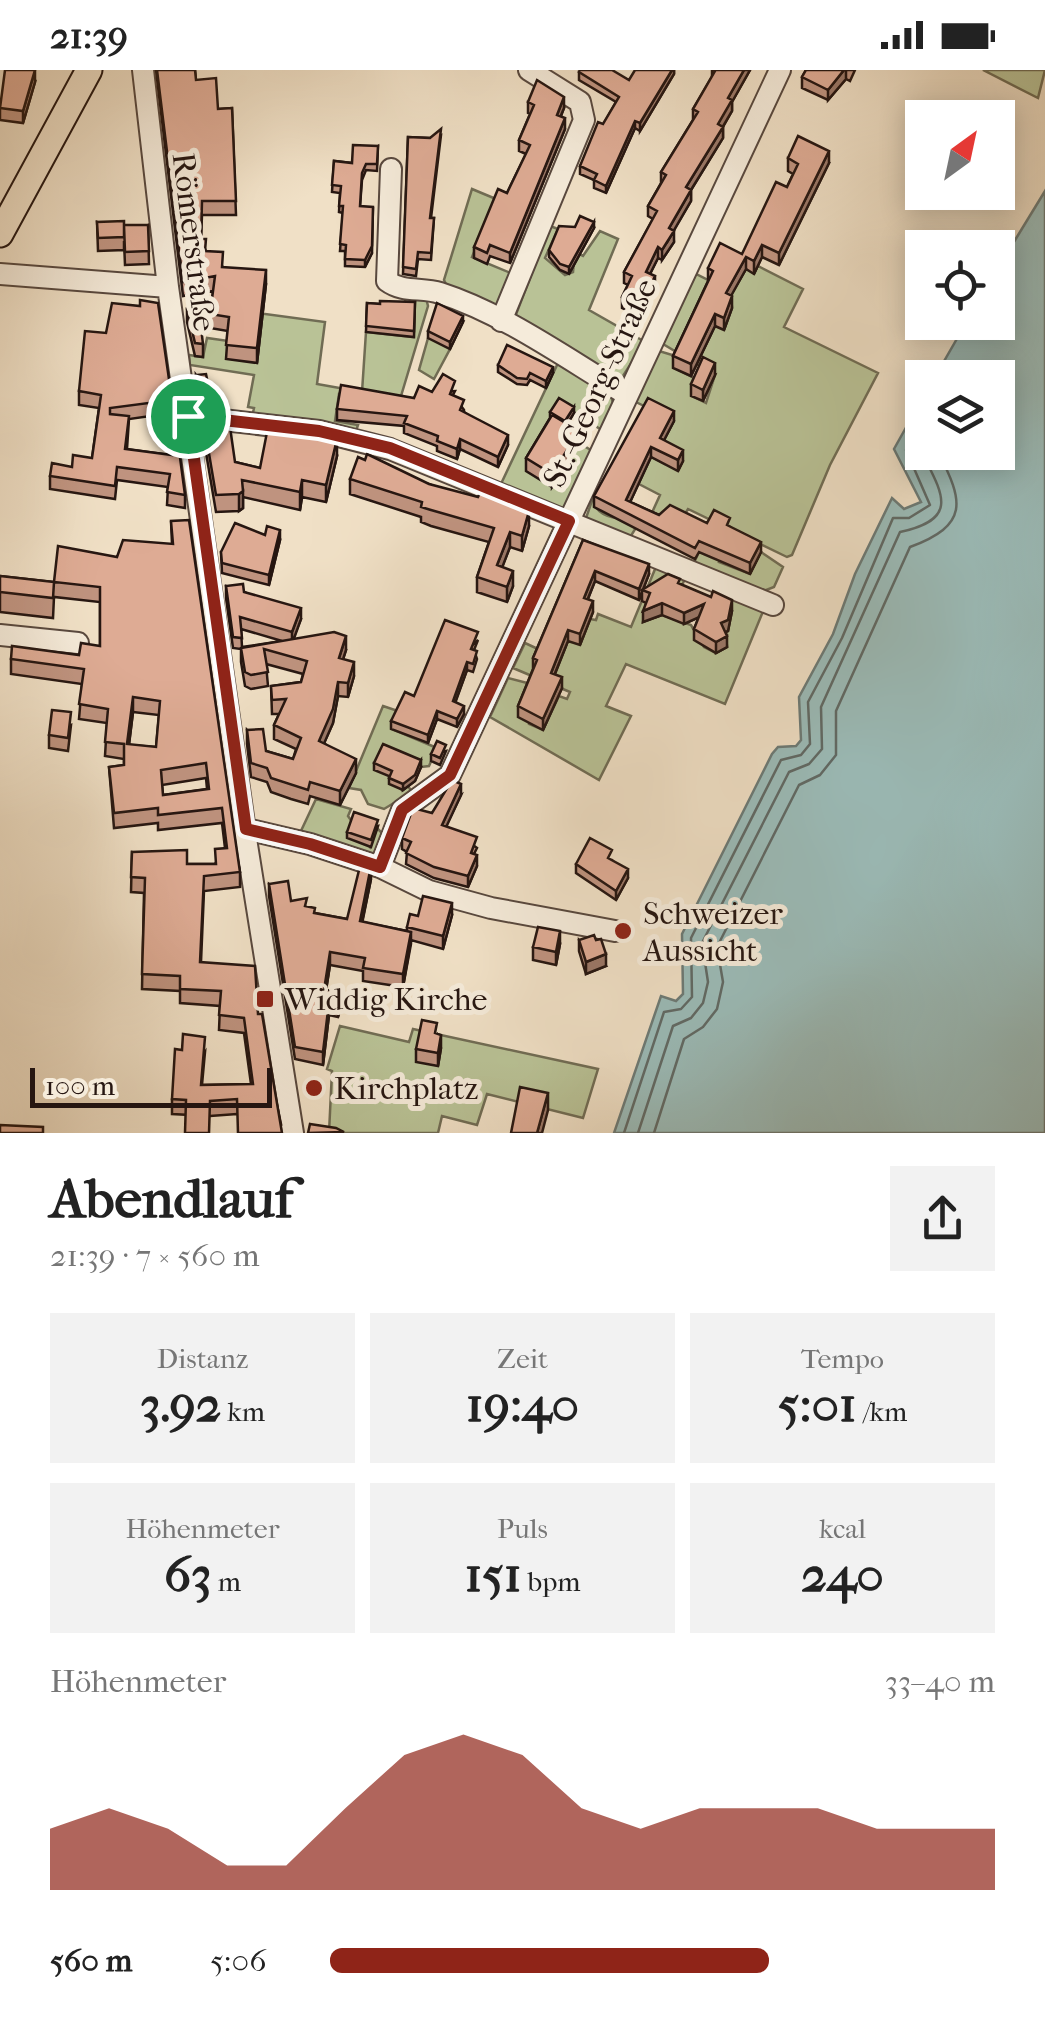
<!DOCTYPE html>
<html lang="de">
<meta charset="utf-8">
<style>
:root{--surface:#fff;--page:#f2f2f2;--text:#222;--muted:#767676;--accent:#8f2418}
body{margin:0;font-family:"IM FELL French Canon",serif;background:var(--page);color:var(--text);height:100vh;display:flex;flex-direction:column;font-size:38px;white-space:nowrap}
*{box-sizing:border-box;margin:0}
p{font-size:32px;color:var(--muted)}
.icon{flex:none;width:55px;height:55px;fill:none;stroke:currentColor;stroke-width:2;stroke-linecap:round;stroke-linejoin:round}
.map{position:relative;height:1063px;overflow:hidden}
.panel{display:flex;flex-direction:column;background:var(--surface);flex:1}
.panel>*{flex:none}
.needle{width:65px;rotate:33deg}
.fabs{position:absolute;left:905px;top:30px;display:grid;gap:20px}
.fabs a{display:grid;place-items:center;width:110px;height:110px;border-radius:0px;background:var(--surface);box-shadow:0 5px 25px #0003;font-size:50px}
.scale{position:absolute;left:30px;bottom:25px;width:242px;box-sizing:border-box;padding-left:10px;border:5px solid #261611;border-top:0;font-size:28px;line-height:35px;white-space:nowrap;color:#261611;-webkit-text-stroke:8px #f5ebda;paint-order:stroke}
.pin{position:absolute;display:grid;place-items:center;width:85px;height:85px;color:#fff;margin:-42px;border:5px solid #fff;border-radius:50%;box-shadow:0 2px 10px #0007}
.round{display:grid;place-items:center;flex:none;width:105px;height:105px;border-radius:0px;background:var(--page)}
.head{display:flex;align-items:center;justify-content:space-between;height:170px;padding:0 50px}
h1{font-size:55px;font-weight:700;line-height:75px}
.metrics{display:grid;grid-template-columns:repeat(3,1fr);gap:15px;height:170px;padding:10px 50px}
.metrics div{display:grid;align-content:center;border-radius:0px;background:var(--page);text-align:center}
.metrics b{font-size:50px;font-weight:700}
.metrics small{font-size:28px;font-weight:400}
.metrics p{font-size:28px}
.chart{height:280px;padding:20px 50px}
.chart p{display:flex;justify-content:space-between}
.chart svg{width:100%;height:180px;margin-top:10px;fill:var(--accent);opacity:.7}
ul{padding:0 50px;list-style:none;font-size:32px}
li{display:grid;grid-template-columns:160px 120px 1fr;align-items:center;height:75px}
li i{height:25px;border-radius:12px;background:var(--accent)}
.status{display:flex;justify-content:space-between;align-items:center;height:70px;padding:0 50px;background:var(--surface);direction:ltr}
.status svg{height:28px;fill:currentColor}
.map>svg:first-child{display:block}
.green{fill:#b9c296;stroke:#706c54;stroke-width:2.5}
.water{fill:#9bbcb9;stroke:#6c7a76;stroke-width:2.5}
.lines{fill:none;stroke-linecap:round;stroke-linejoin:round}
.shore{stroke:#606965;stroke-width:2.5}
.minor-casing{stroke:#58483e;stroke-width:24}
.major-casing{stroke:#261611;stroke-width:29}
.minor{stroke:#f5ebda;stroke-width:20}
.major{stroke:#f0e0c6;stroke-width:25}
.wall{fill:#bf937f;stroke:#261611;stroke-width:2.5;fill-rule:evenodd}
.shaded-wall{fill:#9b7868;stroke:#261611;stroke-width:2.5}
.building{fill:#deab94;stroke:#261611;stroke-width:2.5;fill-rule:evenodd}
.route-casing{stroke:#fff;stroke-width:20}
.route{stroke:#8f2418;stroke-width:12}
.poi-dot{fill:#8f2418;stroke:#f5ebda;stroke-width:4}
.labels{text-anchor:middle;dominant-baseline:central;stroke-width:10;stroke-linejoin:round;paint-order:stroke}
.street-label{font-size:32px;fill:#261611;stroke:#f5ebda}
.poi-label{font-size:32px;fill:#261611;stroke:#f5ebda;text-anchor:start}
</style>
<div class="status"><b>21:39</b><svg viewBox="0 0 49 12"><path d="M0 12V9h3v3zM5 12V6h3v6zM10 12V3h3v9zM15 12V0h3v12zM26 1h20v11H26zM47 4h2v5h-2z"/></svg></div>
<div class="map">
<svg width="1045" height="1063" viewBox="0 0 1045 1063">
<rect width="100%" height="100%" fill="#f0e0c6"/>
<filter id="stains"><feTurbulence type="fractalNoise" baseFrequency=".002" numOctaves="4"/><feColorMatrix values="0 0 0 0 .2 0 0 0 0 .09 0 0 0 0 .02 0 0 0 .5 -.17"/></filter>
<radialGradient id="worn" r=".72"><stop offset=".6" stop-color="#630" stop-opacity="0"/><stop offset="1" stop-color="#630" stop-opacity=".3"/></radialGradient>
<!-- green -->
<path class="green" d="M983,0H1045L1038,28Z
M472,119L496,129L472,187L513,204L497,236L447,216L444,210Z
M550,156L558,159L545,188L565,205L573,202L575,182L583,186L600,161L618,169L589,240L645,272L621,309L515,247Z
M758,196L803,219L784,257L878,303L830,395L792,485L787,487L688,439L680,452L642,448L629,469L585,451L595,422L602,425L595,436C606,453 628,447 650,447L660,425L637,413L651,387L663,393L656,377L674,351L634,331L659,281L679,287L674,298L698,310L692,326L706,333L715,305L658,271L688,210L692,212L696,204L732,222L746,199L754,203Z
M404,225L426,228L428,236L398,336L339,324L335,351L358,355L356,361L252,347L254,338L248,337L254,305L190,295L189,285L203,287L207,268L228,271L242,241L325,252L317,314L362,322L366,262L413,267Z
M432,254L450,279L434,309L419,300Z
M558,293L610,323L613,333L605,362L560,334L552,417L579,373L594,382L567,437L559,440L500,416Z
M730,467L719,492L750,504L761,482L783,497L774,517L761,522L693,495L704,471Z
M658,492L687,504L680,520L653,548L662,545L691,555L704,577L716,583L727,577L711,532L717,515L764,539L725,634L626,594L606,636L631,646L599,710L490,647L508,608L531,614L529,654L543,660L559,626L567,629L570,622L513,598L525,573L540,580L590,549L596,550L598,544L631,557Z
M383,636L398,641L392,659L437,678L429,696L421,697L383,681L392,707L402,720L408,716L412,722L384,739L368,734L361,720L349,718Z
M316,729L351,739L348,746L370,777L377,758L384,765L376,784L369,788L300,763Z
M340,956L409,972L413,959L598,999L583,1048L487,1024L477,1055L442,1046L438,1063H329L332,1001L327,999Z"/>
<!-- water -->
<path class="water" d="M1045,121V1063H614L661,926L676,931L683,924L682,864L772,684L778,677L796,676L801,670L799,627L833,564L855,504L892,428L904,439L921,432L894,379L922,329V382H998V308L935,307L966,253L998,252V198Z"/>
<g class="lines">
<!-- shore -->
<path class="shore" d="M624,1063L664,942L681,939L692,927L691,868L781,690L801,685L810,674L808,632L842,568L893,448H909L930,435L906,380L922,349
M638,1063L673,956L691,948L703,933L708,912L702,873L789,702L809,694L822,679L821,637L900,462C961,449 942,423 921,381L922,375
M654,1063L684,969L703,957L717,939L723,912L717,877L799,715L820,705L836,685V641L910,477C969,455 964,432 938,382"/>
<defs>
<path id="minor" d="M143,0L168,217L247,775L293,1063
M391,99L387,211C403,223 422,217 440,223C505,244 567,289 626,324
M0,204L168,217
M501,251L584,50L580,32L529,0
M188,346L319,361L390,379L773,535
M0,565L78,573
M246,759L310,774L380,797L429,821L491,838L615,861
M380,797L402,740L450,705L780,0"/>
<path id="major" d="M0,164L89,0"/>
</defs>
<!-- minor casing -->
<use href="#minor" class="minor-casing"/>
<!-- major casing -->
<use href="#major" class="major-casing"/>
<!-- minor -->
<use href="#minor" class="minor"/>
<!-- major -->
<use href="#major" class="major"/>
</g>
<!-- wall -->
<path class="wall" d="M156,0H195L196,10L218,39L232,38L236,145H202L201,169L206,181L223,197L266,214L257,293L226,289L228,261L210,258L213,221L183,226Z
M674,0V4L640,61L635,58L606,123L594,118V110L580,104V96L616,32L579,10V2L629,10Z
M712,0H750L732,32V41L723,57V68L691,120V131L673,161L674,172L662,190L658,188L650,204L655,217L641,247L622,238V227L628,215L624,213V202L653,149L648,146V136L661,113V102L693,50V39L712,7Z
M806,0H855L850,11L846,9L828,30L802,18V7Z
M35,12L23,53L0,50V32Z
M528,32L564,38L561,46L565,59L510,193L490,186L487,194L474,188V177L507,123L526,84L519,81V70L530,44L528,43Z
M441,65L431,148H434L431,190L418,189L416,206L403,204L408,67L430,68Z
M378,76L377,101L366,100L362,110L360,136L372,183L365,197L345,196V181H340L343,143L339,142L340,123L332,122L334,91L352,93Z
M788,88L829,93L779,195L762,187L754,204L746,199L731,225L732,238L724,260L715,256L691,306L673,298V286L708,211V198L742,184L787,117L793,104L788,101Z
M97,152L124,165L148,155L149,194L125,195L124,171V180L98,181Z
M575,157L594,158L569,204L560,200L549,187V180Z
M415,232L414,267L366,262L367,233L380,234Z
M187,239L203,274V287L195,286L187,252Z
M463,252L450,279L428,268V261Z
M498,295L553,303L546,318L530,310L527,315L517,314L498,302Z
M196,305L210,324V335L198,333Z
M715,305L703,331L691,326V314Z
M79,321L172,330V343L129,349L127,379L170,385L167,349L185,425V438L167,435L168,417L117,410L115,429L50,419V406L92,388L99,338L79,335Z
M455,321L453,325L464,340V342L508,375L498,397L460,379L457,389L437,381V376L404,363V356L337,350V339L414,328L432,322Z
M550,342L574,343L567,354L579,374L552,417L526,401V388L550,348Z
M203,348L235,392L260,398L337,386L326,432L302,427L300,440L243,427V438L239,441L216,442L203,365Z
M674,351L664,370L683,391L678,401L651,387L630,432L659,445L730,457L761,482L750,504L699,482L695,489L594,437V426Z
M350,409L429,414L529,456L522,481L510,477L502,497L513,516L507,532L477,522V507L489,472L431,456L421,452V447L350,424Z
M171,451L240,802V817L204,821L201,892L258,944L281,1054L237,1044L210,1046L172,1044V1029L205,982L202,1015L251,1014L244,963L219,960L220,936L180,933V921L142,919L144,823L131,822L132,782L187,794H215L225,778L222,753L158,760V753L114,758L109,697L124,695V689L105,686L107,653L79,649L82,614L11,604V589L79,585L100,576V532L54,527L53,548L0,542V506L54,512L117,487L172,474ZM133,642L159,645L156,677L129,675ZM206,708L207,719L163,725L162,715Z
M280,470L269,515L222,503L221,482Z
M583,470L649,504L643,519L680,514L732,541L728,561L726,562L727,577L716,583L694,570V559L699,547L684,554L662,545L643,552L646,533L642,531V523L639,530L595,511L588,529L593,542L580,575L568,571L555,604L562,618L543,660L518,647V636L533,599V588Z
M226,516L244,522L301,549L293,569L346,580L343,589L354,606L348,627L338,626L333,653L324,673L356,703L340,735L310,726L308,734L291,729L271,722L267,712L251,707L247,674V660L266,681L293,689L296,679L274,669V655L279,644H272L271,616L301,612L303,604L266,594L268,616L251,619L245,616L241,592V579L233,578L226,528ZM241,559L282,571L242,577Z
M478,570L474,580L477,589L473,602L467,600L455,632L464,644L457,657L437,649L428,673L391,659V651L414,626Z
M71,655L68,681L49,678V665Z
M446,681L440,695L431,691V684Z
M374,693L421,697L415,711L403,720L389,714V706L374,700Z
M461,725L446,756L477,778L474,784L477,796L468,817L434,808L406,794L407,782L402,779V768L432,743Z
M378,756L371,777L347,768V762Z
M612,790L628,808L616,830L576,803V794Z
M371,809L362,852L407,861V857L418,846L452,845L443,879L411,870L403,917L363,911V901L330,895L326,920L342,933L338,947L329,945L323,995L295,989L269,826V814L291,831L307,837L315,843L347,849Z
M579,870L606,896L586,904L579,881Z
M560,874L556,895L533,890V877Z
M437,964L441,978L438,996L416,992V979Z"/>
<!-- shaded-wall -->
<path class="shaded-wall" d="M35,0V12L23,53V41Z
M672,0H674V4L640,61V53Z
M744,0H750L732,32V41L718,65V54L728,28Z
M844,0H846V9L828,30V20Z
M564,27V38L557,55V45Z
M565,48V59L510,193V183Z
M635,51V58L606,123V116Z
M723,57V68L686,128V117Z
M829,81V93L779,195V183Z
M691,120V131L669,169V158Z
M373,137L372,183L365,197V190Z
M594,152V158L569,204V197Z
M674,161V172L662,190V180Z
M762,175V187L754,204V191Z
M658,177V188L646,212V202Z
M746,187V199L726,235V223Z
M266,200V214L257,293V278Z
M655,206V217L641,247V236Z
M732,226V238L724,260V248Z
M715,244V256L691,306V294Z
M463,246V252L450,279V272Z
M715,293V305L703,331V320Z
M553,297V303L546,318V311Z
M574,337V343L565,358V351Z
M674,341V351L660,378V368Z
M579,361V374L552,417V404Z
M508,365V375L498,397V387Z
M337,369V386L326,432V415Z
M460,369V379L457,389V379Z
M651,377V387L626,441V430Z
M683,380V391L678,401V390Z
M302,410V427L300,440V422Z
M243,421V438L239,441V424Z
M529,441V456L522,481V466Z
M280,460V470L269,515V505Z
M510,462V477L497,511V495Z
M761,472V482L750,504V493Z
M649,494V504L639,530V519Z
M513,501V516L507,532V517Z
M595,501V511L584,538V528Z
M732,530V541L728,561L721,564V553Z
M593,531V542L580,575V564Z
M662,533V545L643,552V541Z
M704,534V545L684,554V543Z
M301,538V549L292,574V562Z
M568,560V571L551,613V603Z
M346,566V580L339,602V588Z
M727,566V577L716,583V572Z
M354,592V606L348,627V613Z
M467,592V600L453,639V631Z
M562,607V618L543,660V649Z
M338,612V626L333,653L319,685V671Z
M133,627V642L127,689V674Z
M464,636V644L457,657V649Z
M437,641V649L428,673V665Z
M356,689V703L340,735V721Z
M421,690V697L415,711L403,720V714Z
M461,714V725L442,766V755Z
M477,785V796L468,817V806Z
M371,796V809L360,864V851Z
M628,799V808L616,830V821Z
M452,833V845L443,879V866Z
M560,861V874L556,895V882Z
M411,862V874L403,917V904Z
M330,882V895L324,933V920Z
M606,884V896L586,904V892Z
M342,921V933L338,947V934Z
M329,932V945L323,995V982Z
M441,965V978L438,996V983Z
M548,1023V1040L542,1063H537Z"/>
<!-- building -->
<path class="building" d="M5,0H35L23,41L0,38Z
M157,0H195L196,10L216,8L218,39L232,38L236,131H202L201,169H206L205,181L223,182L222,197L266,200L257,278L226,275L229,247L210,244L215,206L183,212Z
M580,0H612L629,10L635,0H672L640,53L635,51L606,116L594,110L597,104L580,96L598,52L603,54L619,27L579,2Z
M713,0H744L728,28L732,30L718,54L723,57L686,117L691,120L669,158L674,161L662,180L658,177L646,202L655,206L641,236L622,227L632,206L624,202L657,141L648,136L666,105L661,102L698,42L693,39L715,1Z
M806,0H844L828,20L802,7Z
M537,10L564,27L557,45L565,48L510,183L490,175L487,183L474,177L498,119L507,123L530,75L519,70L534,35L528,32Z
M441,59L430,148H434L431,183L418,182L416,199L403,197L408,67L430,68Z
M798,66L829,81L779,183L762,175L754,191L746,187L726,223L732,226L724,248L715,244L691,294L673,286L713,201L708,198L720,173L742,184L776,112L787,117L798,94L788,88Z
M353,75L378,76L377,94H366L362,103L360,136L373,137L372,176L365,190L345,189L346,175L340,174L343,136H339L341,116L332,115L334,91L352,93Z
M580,146L594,152L569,197L560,194L549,180L559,156L575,157Z
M124,151V167L98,168L97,152Z
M124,155H148L149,181L125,182Z
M140,230L158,233L172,330L110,338V344L129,346L125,379L172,385L167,349L175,350L185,425L167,422L170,404L117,397L115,416L50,406L52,393L72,397L73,385L92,388L101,325L79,321L85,261L106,263L112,233L140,236Z
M380,231L415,232L414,261L366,256L367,233L380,234Z
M437,233L463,246L450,272L428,261Z
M187,239L199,241L203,274L195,273Z
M507,275L553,297L546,311L530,303L527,309L517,308L498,295Z
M703,287L715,293L703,320L691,314Z
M206,304L210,324L198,323L196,305Z
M443,304L455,311L450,324L464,330L460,340L508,365L498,387L460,369L457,379L437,371L438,366L404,353L407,346L337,339L341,315L414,328L419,316L432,322Z
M559,328L574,337L565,351L550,342Z
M648,328L674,341L660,368L683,380L678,390L651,377L626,430L659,445L670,435L707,453L714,440L730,448L727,455L761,472L750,493L699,471L695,478L594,426Z
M552,345L579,361L552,404L526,388Z
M203,348L229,350L235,392L260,398L268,357L282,361L284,355L337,369L326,415L302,410L300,422L242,410L243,421L239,424L216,425Z
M367,384L429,414L478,427L480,423L529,441L522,466L510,462L497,495L513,501L507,517L477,507L494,458L431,440L421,437L422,432L350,409L358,387L365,390Z
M189,450L240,802L204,806L200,892L255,896L258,944H262L282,1063H238L237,1029L210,1031L209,1063H185L186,1030L172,1029L175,979L182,980L183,964L205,967L201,1015L253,1014L244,948L219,945L221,921L180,919V906L142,904L145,808L131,807L132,782L187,780V794H216L215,779L227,778L222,738L158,745V738L114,743L109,697L124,695V674L105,672L108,639L79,634L84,599L11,589L12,576L79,585L81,573L100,576V517L54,512L58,476L117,487L123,470L173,474L171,451ZM133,627L160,631L156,677L127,674ZM206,693L209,719L163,725L161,700Z
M235,453L265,465L267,456L280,460L269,505L222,493L221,482Z
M583,470L649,494L639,519L595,501L584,528L593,531L580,564L568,560L551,603L562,607L543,649L518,636L537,590L533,588Z
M668,504L680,509L678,513L711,527L713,521L732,530L728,550L721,553L727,566L716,572L694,559L704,534L684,543L662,533L643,541L650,523L642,520Z
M0,506L54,512L53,528L0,522Z
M243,514L244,522L301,538L292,562L240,547L242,568L233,567L226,516Z
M445,550L478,562L471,579L477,581L473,594L467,592L453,631L464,636L457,649L437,641L428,665L391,651L405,622L414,626Z
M334,562L346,566L339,588L354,592L348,613L338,612L333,639L319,671L356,689L340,721L310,712L308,720L271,708L267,698L251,693L247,660L263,659L266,681L293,689L301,668L274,655L286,629L272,630L271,616L301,612L307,591L264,579L268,602L251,605L245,602L241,578Z
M52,640L71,642L68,668L49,665Z
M437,671L446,675L440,688L431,684Z
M383,674L421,690L415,705L403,714L389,708L392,701L374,693Z
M452,710L461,714L442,755L477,767L471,783L477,785L468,806L434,797L406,783L411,772L402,768L413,738L432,743Z
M354,742L378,750L371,770L347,762Z
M590,768L612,780L608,788L628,799L616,821L576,794Z
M361,792L371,796L360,851L411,862L403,904L363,898L365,888L330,882L324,920L342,921L338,934L329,932L323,982L295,977L269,814L288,811L291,831L307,828L305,836L315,838L314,843L347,849Z
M423,826L452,833L443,866L407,857L410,844L418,846Z
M538,857L560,861L556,882L533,877Z
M594,865L596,870L601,869L606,884L586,892L579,870Z
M422,950L437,953L435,963L441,965L438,983L416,979Z
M520,1017L548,1023L537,1063H511Z
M310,1054L336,1058L344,1062L308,1063Z
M0,1055L43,1057V1063H0Z"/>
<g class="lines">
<defs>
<path id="route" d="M188,346L319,361L390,378L569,451L450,705L402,740L380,797L310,774L246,759Z"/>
</defs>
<!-- route casing -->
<use href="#route" class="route-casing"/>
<!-- route -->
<use href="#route" class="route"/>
</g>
<!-- markers -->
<g class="poi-dot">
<circle cx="623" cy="861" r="10"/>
<rect x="255" y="919" width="20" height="20" rx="5"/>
<circle cx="314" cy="1018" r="10"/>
</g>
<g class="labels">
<!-- street labels -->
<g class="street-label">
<text transform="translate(194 172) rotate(83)">Römerstraße</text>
<text transform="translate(600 313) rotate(-65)">St.-Georg-Straße</text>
</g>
<!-- poi labels -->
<g class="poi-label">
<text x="643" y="843">Schweizer<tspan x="643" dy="37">Aussicht</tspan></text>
<text x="285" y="929">Widdig Kirche</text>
<text x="334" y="1018">Kirchplatz</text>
</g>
</g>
<rect width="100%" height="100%" filter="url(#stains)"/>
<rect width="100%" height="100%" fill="url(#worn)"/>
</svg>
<div class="fabs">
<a><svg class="needle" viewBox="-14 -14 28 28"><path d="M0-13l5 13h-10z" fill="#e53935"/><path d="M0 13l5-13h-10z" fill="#767676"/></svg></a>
<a><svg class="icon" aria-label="locate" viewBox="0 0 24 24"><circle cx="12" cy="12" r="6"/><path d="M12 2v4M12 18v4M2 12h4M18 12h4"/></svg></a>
<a><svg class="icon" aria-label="layers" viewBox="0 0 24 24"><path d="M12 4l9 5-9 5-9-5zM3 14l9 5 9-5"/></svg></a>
</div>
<div class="scale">100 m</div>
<div class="pin" style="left:188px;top:346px;background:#1e9e55"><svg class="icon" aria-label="arrive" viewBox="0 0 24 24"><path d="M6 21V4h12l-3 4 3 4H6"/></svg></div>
</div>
<section class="panel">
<div class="head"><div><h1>Abendlauf</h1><p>21:39 · 7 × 560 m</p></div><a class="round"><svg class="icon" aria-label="share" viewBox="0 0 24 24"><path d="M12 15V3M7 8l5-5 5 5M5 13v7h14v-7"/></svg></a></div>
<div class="metrics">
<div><p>Distanz</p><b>3.92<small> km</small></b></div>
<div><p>Zeit</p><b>19:40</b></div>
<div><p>Tempo</p><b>5:01<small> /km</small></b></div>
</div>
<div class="metrics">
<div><p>Höhenmeter</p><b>63<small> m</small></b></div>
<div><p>Puls</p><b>151<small> bpm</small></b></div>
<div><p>kcal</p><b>240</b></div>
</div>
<div class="chart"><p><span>Höhenmeter</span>33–40 m</p>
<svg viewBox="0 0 160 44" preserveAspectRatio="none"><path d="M0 44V29L10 24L20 29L30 38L40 38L50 24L60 11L70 6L80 11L90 24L100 29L110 24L120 24L130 24L140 29L150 29L160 29V44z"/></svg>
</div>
<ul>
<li><b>560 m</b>5:06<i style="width:66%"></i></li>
</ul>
</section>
